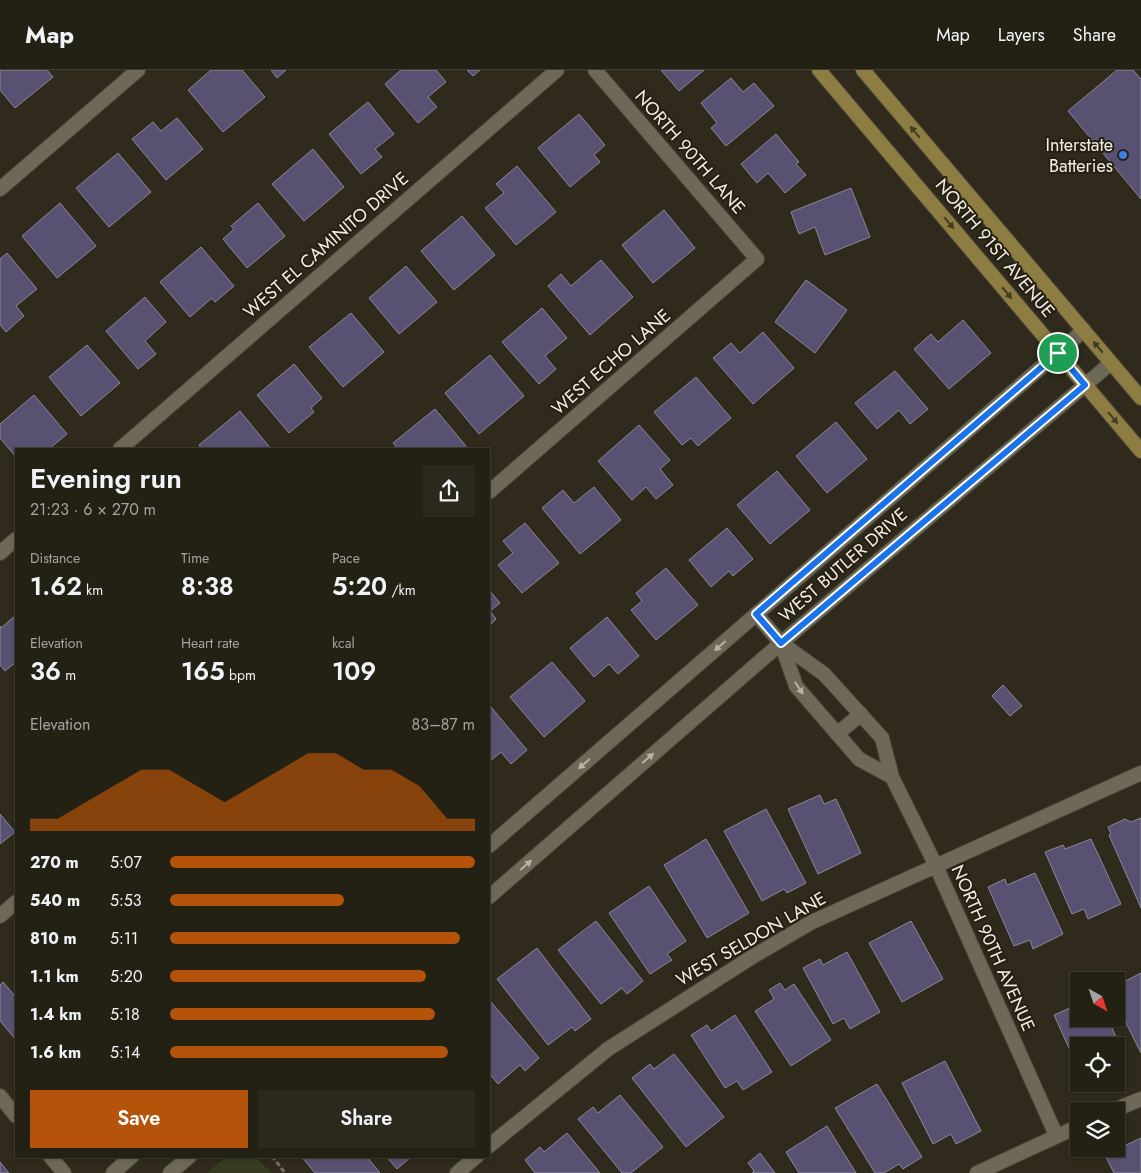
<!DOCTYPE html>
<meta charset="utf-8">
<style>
:root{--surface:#232014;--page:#2b281d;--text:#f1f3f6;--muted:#a3a3a0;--line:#403e34;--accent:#b45309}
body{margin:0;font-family:Jost,sans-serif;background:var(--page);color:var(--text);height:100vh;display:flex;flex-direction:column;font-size:19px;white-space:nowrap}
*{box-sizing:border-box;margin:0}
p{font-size:16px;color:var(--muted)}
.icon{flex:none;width:28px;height:28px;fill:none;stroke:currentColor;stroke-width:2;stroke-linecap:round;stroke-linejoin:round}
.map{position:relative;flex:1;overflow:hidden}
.drawer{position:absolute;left:15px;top:378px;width:475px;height:710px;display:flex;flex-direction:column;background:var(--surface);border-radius:0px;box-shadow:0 1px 4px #0004,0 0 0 1px var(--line)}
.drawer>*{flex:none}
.needle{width:32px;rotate:140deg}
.buttons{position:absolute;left:1070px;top:902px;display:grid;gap:10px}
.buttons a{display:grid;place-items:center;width:55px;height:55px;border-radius:0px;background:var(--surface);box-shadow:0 1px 4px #0004,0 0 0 1px var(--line);font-size:25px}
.pin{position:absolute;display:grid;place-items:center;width:42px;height:42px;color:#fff;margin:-21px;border:2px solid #fff;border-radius:50%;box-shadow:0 1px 5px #0007}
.round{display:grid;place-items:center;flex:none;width:52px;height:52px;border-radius:0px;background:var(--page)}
.summary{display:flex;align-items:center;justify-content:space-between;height:85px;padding:0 15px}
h1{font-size:28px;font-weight:600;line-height:38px}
.metrics{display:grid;grid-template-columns:repeat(3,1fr);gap:8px;height:85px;padding:5px 15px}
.metrics div{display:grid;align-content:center}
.metrics b{font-size:25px;font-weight:600}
.metrics small{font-size:14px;font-weight:400}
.metrics p{font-size:14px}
.chart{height:140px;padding:10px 15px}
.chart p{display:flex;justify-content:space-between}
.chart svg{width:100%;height:90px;margin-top:5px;fill:var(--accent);opacity:.7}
.button{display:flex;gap:10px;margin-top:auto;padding:10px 15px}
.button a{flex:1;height:58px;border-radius:0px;background:var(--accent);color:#fff;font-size:20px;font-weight:600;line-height:58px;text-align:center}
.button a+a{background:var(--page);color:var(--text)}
ul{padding:0 15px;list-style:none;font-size:16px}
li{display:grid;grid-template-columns:80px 60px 1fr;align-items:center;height:38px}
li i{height:12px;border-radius:6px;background:var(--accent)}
header{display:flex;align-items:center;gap:30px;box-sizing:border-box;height:70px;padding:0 25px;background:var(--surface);border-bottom:1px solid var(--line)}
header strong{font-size:24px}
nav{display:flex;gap:28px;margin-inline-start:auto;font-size:18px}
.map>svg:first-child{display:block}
.green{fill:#353c21}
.building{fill:#585172;stroke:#8b879a}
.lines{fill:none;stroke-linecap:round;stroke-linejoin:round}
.minor-casing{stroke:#4b483b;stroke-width:16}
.tertiary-casing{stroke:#4b483b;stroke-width:16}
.secondary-casing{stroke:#4b483b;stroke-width:16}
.path{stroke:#746f62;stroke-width:3;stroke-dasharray:5 2.5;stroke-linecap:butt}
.minor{stroke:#6e6857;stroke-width:14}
.tertiary{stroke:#6e6857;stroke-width:14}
.secondary{stroke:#8e7d42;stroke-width:14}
.oneway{fill:#443c20}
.oneway2{fill:#b6b2a5}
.route-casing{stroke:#fff;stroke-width:10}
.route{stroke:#1a73e8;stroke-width:6}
.shop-dot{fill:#3f7fe0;stroke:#252011;stroke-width:2}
.labels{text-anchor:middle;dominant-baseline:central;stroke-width:4;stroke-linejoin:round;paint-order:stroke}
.poi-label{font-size:18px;fill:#f1eee4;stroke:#252011;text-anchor:end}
.street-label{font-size:18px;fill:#f1eee4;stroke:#252011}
</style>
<header>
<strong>Map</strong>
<nav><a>Map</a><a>Layers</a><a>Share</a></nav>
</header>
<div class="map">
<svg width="1141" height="1103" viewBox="0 0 1141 1103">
<rect width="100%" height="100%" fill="#2f2a1b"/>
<!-- green -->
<path class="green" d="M227,1086H254L272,1103H207Z"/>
<!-- building -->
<path class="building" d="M0,0H47L53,7L15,38L0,20Z
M211,0H242L265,27L223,62L188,20Z
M271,0H286L277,8Z
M401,0H436L446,12L428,27L437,37L418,53L385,14Z
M467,0H480L473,6Z
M661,0H704L679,21Z
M1117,0H1133L1141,9V129L1068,41Z
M731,8L743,22L754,13L774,36L726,76L711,58L717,53L701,33Z
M368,32L394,64L375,79L382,87L361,104L329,64Z
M579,44L605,75L594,85L600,92L570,117L538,78Z
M177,48L203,79L166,110L132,69L153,52L161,61Z
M776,64L799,92L796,94L806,105L785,123L768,103L757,113L741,94Z
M313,79L344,117L304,151L272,114Z
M118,83L151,122L109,157L76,118Z
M517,96L556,142L516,175L485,138L504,123L496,114Z
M851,118L870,167L825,185L815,157L799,164L791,142Z
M60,133L96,176L57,208L22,166Z
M258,133L285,166L247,198L223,169L234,159L231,156Z
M664,140L695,178L653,213L622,175Z
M462,146L495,185L454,220L421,181Z
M201,177L234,216L215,232L212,228L190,247L160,212Z
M7,183L37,219L16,236L24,246L6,262L0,255V189Z
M601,190L633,227L590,265L548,216L561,204L571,216Z
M406,196L437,232L399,264L369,228Z
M806,210L847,240L815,283L775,252Z
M145,227L166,252L145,271L156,284L138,299L106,261Z
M542,238L567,268L545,286L556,299L539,314L502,272Z
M351,243L384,282L343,317L309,277Z
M963,250L991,283L949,319L914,279L931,264L938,272Z
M763,262L794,298L753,334L713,288L731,273L740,283Z
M87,275L120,313L81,346L49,307Z
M490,285L524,326L479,364L445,323Z
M294,294L322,328L311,338L314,342L289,363L257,325Z
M895,301L928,339L910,354L899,340L877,359L855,333Z
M696,307L731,348L698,376L691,368L682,375L654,342Z
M34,325L67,364L49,379H16V387L0,368V354Z
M435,339L466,376L464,379H398L393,373Z
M240,341L271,379H202L199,375Z
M836,352L867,389L827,423L796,386Z
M639,355L670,390L660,399L673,415L656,429L646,417L632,430L598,391Z
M777,401L810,440L770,474L737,435Z
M594,417L621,450L580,484L542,438L563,420L574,433Z
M525,453L559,493L522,523L498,495L513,483L503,471Z
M727,458L753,489L733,506L729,501L711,517L689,490Z
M666,498L698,535L656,570L631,540L642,531L636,523Z
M489,520L500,533L490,541L496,549L489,556Z
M16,545V592L5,601L0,595V556L1,558Z
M607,547L639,586L618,604L609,594L594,607L570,578Z
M552,592L585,631L544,667L510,627Z
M1003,615L1022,636L1010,646L992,626Z
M491,637L527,680L511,694L501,682L489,692V639Z
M820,725L824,734L836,729L861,783L818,804L788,739Z
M766,739L806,813L787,823L784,819L762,831L724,761Z
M0,744L15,762L0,774Z
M1141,748V838L1109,765L1111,764L1108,757L1125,749L1131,752Z
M706,769L749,843L707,868L664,795Z
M1091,769L1121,834L1088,849L1084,839L1072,844L1045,782L1063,775L1065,779Z
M1035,803L1063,864L1033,879L1030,870L1014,876L988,817L1005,809L1007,815Z
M649,816L686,871L667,884L672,890L650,904L609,843Z
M596,851L643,911L627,924L622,918L601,934L558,880Z
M911,851L943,909L902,932L869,873Z
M537,878L591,949L575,961L572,957L548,975L497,909Z
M847,882L880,942L850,959L844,948L833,954L803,898L820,889L823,895Z
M1141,903V983L1116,933V916Z
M3,912L14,925L16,924V970L0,951V915Z
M780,913L785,920L794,914L831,970L791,996L755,941L774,929L769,920Z
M491,932L539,988L525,1001L520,995L498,1014L489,1003V934Z
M1079,934V949H1108L1124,985L1116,989V976H1079V1000L1054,945Z
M735,945L772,1002L743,1020L737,1011L725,1018L691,965L707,955L711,961Z
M674,984L724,1047L686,1077L632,1008L650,994L654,999Z
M945,991L981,1061L956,1074L951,1064L933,1074L902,1013Z
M877,1014L922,1087L903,1099L899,1094L884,1103H875L835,1038Z
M620,1025L663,1077L631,1103H622L578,1049L593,1037L598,1043Z
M827,1056L856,1103H799L786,1082Z
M567,1063L600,1103H535L525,1090L540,1077L544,1082Z
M1141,1068V1103H1114L1105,1085Z
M760,1083L775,1103H752L754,1101L748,1093Z
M301,1086H366L380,1103H315Z
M386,1086H412L397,1099Z
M0,1092L9,1103H0Z"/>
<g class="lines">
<defs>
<path id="minor" d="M0,119L138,0
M120,379L557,0
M489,422L757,189L595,0
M0,483L16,469
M756,544L781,573L824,604L882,668L892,707L936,796L1056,1065
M781,573L796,616L859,689L892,707
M837,664L861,644
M0,846L16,832
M0,1026L16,1046
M1112,1041L1141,1029
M489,1076L608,979L752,887L812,852L1141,703
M50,1086L64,1103
M457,1103L477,1086
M977,1103L1079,1056"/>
<path id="tertiary" d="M489,776L1084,260
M489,827L781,573L1111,293
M113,1103L132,1086
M170,1103L190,1086"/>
<path id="secondary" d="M819,0L1141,381
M863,0L1141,328"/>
</defs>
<!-- minor casing -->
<use href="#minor" class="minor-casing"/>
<!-- tertiary casing -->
<use href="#tertiary" class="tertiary-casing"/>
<!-- secondary casing -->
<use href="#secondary" class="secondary-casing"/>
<!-- path -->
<path class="path" d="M272,1086L285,1103"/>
<!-- minor -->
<use href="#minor" class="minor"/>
<!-- tertiary -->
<use href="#tertiary" class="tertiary"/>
<!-- secondary -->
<use href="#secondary" class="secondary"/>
</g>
<!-- one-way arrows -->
<defs><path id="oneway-solid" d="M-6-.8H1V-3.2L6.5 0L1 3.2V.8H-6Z" transform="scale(1.25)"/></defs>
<g class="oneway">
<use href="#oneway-solid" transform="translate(915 62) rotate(-130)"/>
<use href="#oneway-solid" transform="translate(949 153) rotate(50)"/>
<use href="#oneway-solid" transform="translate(1007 223) rotate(50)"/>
<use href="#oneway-solid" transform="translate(1098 277) rotate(-130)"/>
<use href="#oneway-solid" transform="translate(1113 348) rotate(50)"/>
</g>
<g class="oneway2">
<use href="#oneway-solid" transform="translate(720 576) rotate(139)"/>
<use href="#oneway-solid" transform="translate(799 618) rotate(56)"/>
<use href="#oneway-solid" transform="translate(648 688) rotate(-41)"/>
<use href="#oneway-solid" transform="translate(584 694) rotate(139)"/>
<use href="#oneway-solid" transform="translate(526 795) rotate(-41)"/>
</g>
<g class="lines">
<defs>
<path id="route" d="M1058,283L1085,315L781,573L756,544Z"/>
</defs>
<!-- route casing -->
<use href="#route" class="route-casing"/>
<!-- route -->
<use href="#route" class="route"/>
</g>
<!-- markers -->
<circle class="shop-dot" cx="1123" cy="85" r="5"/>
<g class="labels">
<!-- poi labels -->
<g class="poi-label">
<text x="1113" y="75">Interstate<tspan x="1113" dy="21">Batteries</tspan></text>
</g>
<!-- street labels -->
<g class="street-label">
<text transform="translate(690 82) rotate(49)">NORTH 90TH LANE</text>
<text transform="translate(326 175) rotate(-41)">WEST EL CAMINITO DRIVE</text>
<text transform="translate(995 178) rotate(50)">NORTH 91ST AVENUE</text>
<text transform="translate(611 292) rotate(-41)">WEST ECHO LANE</text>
<text transform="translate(843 495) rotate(-41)">WEST BUTLER DRIVE</text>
<text transform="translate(751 869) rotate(-30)">WEST SELDON LANE</text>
<text transform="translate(993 878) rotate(66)">NORTH 90TH AVENUE</text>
</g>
</g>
</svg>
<div class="buttons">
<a><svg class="needle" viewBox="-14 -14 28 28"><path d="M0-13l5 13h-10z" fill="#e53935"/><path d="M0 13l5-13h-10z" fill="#a3a3a0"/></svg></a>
<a><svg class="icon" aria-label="locate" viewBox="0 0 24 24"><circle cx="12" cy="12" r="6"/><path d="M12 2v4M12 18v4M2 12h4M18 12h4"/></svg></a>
<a><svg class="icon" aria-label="layers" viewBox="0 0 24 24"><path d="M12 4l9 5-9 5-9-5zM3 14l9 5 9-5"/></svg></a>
</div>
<div class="pin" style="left:1058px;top:283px;background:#1e9e55"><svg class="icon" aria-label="arrive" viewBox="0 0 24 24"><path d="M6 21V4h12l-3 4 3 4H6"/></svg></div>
<section class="drawer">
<div class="summary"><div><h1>Evening run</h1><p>21:23 · 6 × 270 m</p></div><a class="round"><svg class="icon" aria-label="share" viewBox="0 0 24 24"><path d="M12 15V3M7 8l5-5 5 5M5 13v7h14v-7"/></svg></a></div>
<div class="metrics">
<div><p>Distance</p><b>1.62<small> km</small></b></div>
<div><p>Time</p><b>8:38</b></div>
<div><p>Pace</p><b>5:20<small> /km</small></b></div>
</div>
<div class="metrics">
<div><p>Elevation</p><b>36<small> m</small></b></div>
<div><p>Heart rate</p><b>165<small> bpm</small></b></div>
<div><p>kcal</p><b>109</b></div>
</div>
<div class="chart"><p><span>Elevation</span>83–87 m</p>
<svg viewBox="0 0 160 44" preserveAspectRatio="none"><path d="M0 44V38L10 38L20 30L30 22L40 14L50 14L60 22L70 30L80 22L90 14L100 6L110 6L120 14L130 14L140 22L150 38L160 38V44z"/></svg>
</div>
<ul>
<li><b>270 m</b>5:07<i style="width:100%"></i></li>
<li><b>540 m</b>5:53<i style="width:57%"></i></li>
<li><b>810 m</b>5:11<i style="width:95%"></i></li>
<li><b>1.1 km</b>5:20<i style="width:84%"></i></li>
<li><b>1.4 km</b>5:18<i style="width:87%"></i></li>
<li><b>1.6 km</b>5:14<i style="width:91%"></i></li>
</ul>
<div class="button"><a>Save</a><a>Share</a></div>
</section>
</div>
